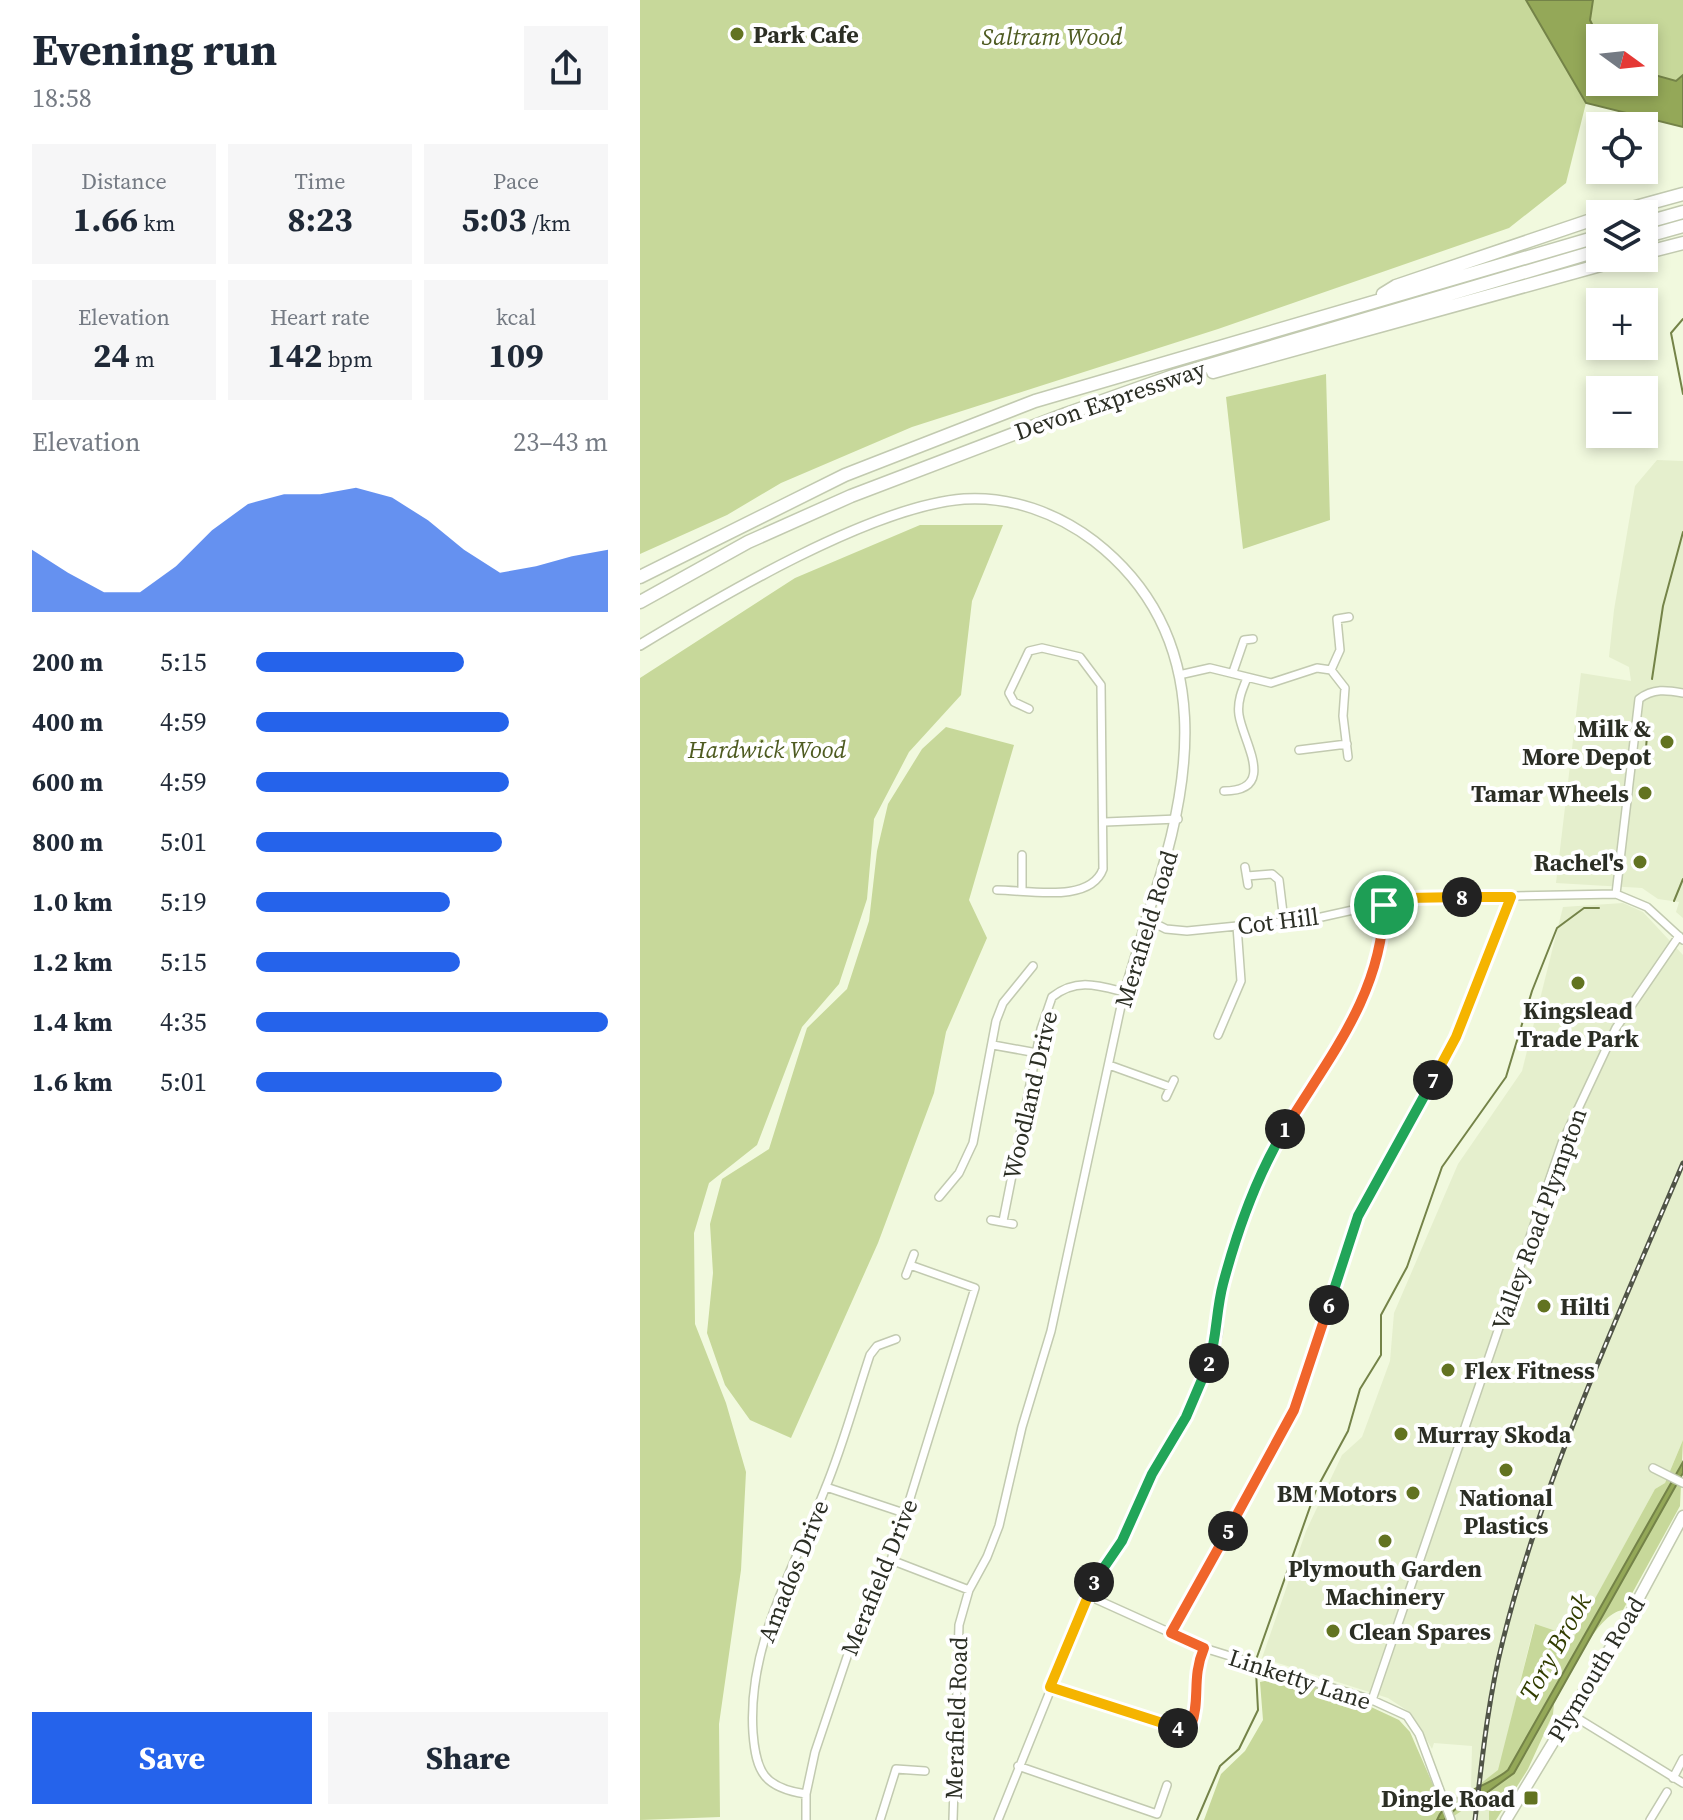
<!DOCTYPE html>
<meta charset="utf-8">
<style>
:root{--surface:#fff;--page:#f6f6f7;--text:#1f2937;--muted:#747a83;--accent:#2563eb}
body{margin:0;font-family:"Source Serif 4",serif;background:var(--page);color:var(--text);height:100vh;display:flex;flex-direction:column;font-size:30px;white-space:nowrap}
*{box-sizing:border-box;margin:0}
p{font-size:26px;color:var(--muted)}
.icon{flex:none;width:44px;height:44px;fill:none;stroke:currentColor;stroke-width:2;stroke-linecap:round;stroke-linejoin:round}
.map{position:relative;flex:1;overflow:hidden}
.side{display:flex;flex-direction:column;background:var(--surface);width:640px}
.side>*{flex:none}
.needle{width:52px;rotate:105deg}
.tools{position:absolute;left:946px;top:24px;display:grid;gap:16px}
.tools a{display:grid;place-items:center;width:72px;height:72px;border-radius:0px;background:var(--surface);box-shadow:0 4px 12px #0003;font-size:40px}
.pin{position:absolute;display:grid;place-items:center;width:68px;height:68px;color:#fff;margin:-34px;border:4px solid #fff;border-radius:50%;box-shadow:0 2px 8px #0007}
.km{position:absolute;width:40px;height:40px;margin:-20px;border-radius:50%;background:#222;color:#fff;font-size:22px;line-height:40px;text-align:center}
.round{display:grid;place-items:center;flex:none;width:84px;height:84px;border-radius:0px;background:var(--page)}
.overview{display:flex;align-items:center;justify-content:space-between;height:136px;padding:0 32px}
h1{font-size:44px;font-weight:700;line-height:60px}
.metrics{display:grid;grid-template-columns:repeat(3,1fr);gap:12px;height:136px;padding:8px 32px}
.metrics div{display:grid;align-content:center;border-radius:0px;background:var(--page);text-align:center}
.metrics b{font-size:34px;font-weight:700}
.metrics small{font-size:22px;font-weight:400}
.metrics p{font-size:22px}
.chart{height:224px;padding:16px 32px}
.chart p{display:flex;justify-content:space-between}
.chart svg{width:100%;height:144px;margin-top:8px;fill:var(--accent);opacity:.7}
.button{display:flex;gap:16px;margin-top:auto;padding:16px 32px}
.button a{flex:1;height:92px;border-radius:0px;background:var(--accent);color:#fff;font-size:32px;font-weight:700;line-height:92px;text-align:center}
.button a+a{background:var(--page);color:var(--text)}
ul{padding:0 32px;list-style:none;font-size:26px}
li{display:grid;grid-template-columns:128px 96px 1fr;align-items:center;height:60px}
li i{height:20px;border-radius:10px;background:var(--accent)}
main{display:flex;flex:1;min-height:0}
.map>svg:first-child{display:block}
.built{fill:#e5efcd}
.green{fill:#c7d89a}
.water{fill:#94a858;stroke:#748348;stroke-width:2}
.lines{fill:none;stroke-linecap:round;stroke-linejoin:round}
.stream{stroke:#748348;stroke-width:2}
.minor-casing{stroke:#c2cab0;stroke-width:10}
.tertiary-casing{stroke:#c2cab0;stroke-width:12}
.secondary-casing{stroke:#c2cab0;stroke-width:13}
.trunk-casing{stroke:#c2cab0;stroke-width:15}
.minor{stroke:#fff;stroke-width:7}
.tertiary{stroke:#fff;stroke-width:9}
.secondary{stroke:#fff;stroke-width:10}
.trunk{stroke:#fff;stroke-width:12}
.rail-casing{stroke:#505447;stroke-width:5}
.rail{stroke:#fff;stroke-width:2;stroke-dasharray:6;stroke-linecap:butt}
.split-1-casing{stroke:#fff;stroke-width:16}
.split-2-casing{stroke:#fff;stroke-width:16}
.split-3-casing{stroke:#fff;stroke-width:16}
.split-4-casing{stroke:#fff;stroke-width:16}
.split-5-casing{stroke:#fff;stroke-width:16}
.split-6-casing{stroke:#fff;stroke-width:16}
.split-7-casing{stroke:#fff;stroke-width:16}
.split-8-casing{stroke:#fff;stroke-width:16}
.split-9-casing{stroke:#fff;stroke-width:16}
.split-1{stroke:#f0652b;stroke-width:10}
.split-2{stroke:#22a559;stroke-width:10}
.split-3{stroke:#22a559;stroke-width:10}
.split-4{stroke:#f5b400;stroke-width:10}
.split-5{stroke:#f0652b;stroke-width:10}
.split-6{stroke:#f0652b;stroke-width:10}
.split-7{stroke:#22a559;stroke-width:10}
.split-8{stroke:#f5b400;stroke-width:10}
.split-9{stroke:#f5b400;stroke-width:10}
.poi-dot{fill:#627321;stroke:#fff;stroke-width:3}
.labels{text-anchor:middle;dominant-baseline:central;stroke-width:8;stroke-linejoin:round;paint-order:stroke}
.poi-label{font-size:24px;font-weight:bold;fill:#2b2e24;stroke:#fff;text-anchor:start}
.park-label{font-size:24px;font-style:italic;fill:#4e5b21;stroke:#fff}
.street-label{font-size:24px;fill:#2b2e24;stroke:#fff}
.water-label{font-size:26px;font-style:italic;fill:#323d00;stroke:#fff}
</style>
<main>
<section class="side">
<div class="overview"><div><h1>Evening run</h1><p>18:58</p></div><a class="round"><svg class="icon" aria-label="share" viewBox="0 0 24 24"><path d="M12 15V3M7 8l5-5 5 5M5 13v7h14v-7"/></svg></a></div>
<div class="metrics">
<div><p>Distance</p><b>1.66<small> km</small></b></div>
<div><p>Time</p><b>8:23</b></div>
<div><p>Pace</p><b>5:03<small> /km</small></b></div>
</div>
<div class="metrics">
<div><p>Elevation</p><b>24<small> m</small></b></div>
<div><p>Heart rate</p><b>142<small> bpm</small></b></div>
<div><p>kcal</p><b>109</b></div>
</div>
<div class="chart"><p><span>Elevation</span>23–43 m</p>
<svg viewBox="0 0 160 44" preserveAspectRatio="none"><path d="M0 44V25L10 32L20 38L30 38L40 30L50 19L60 11L70 8L80 8L90 6L100 9L110 16L120 25L130 32L140 30L150 27L160 25V44z"/></svg>
</div>
<ul>
<li><b>200 m</b>5:15<i style="width:59%"></i></li>
<li><b>400 m</b>4:59<i style="width:72%"></i></li>
<li><b>600 m</b>4:59<i style="width:72%"></i></li>
<li><b>800 m</b>5:01<i style="width:70%"></i></li>
<li><b>1.0 km</b>5:19<i style="width:55%"></i></li>
<li><b>1.2 km</b>5:15<i style="width:58%"></i></li>
<li><b>1.4 km</b>4:35<i style="width:100%"></i></li>
<li><b>1.6 km</b>5:01<i style="width:70%"></i></li>
</ul>
<div class="button"><a>Save</a><a>Share</a></div>
</section>
<div class="map">
<svg width="1043" height="1820" viewBox="0 0 1043 1820">
<rect width="100%" height="100%" fill="#f1f9de"/>
<!-- built -->
<path class="built" d="M1017,460L1043,461V918L1036,912L1039,902L1018,899L1002,888L916,883L941,673L991,681L989,667L969,657L974,610L995,486Z
M983,903L1003,912L1043,955V1440L1025,1483L1015,1489L934,1638L894,1625L859,1770L831,1791L832,1746L794,1743L792,1749L771,1713L748,1698L622,1658L666,1531L702,1455L722,1437L750,1361L754,1313L818,1164L882,1071L923,907Z
M849,1799V1820H815L814,1816L832,1804Z"/>
<!-- green -->
<path class="green" d="M0,0H886L946,103L926,183L869,228L578,329L272,427L141,483L87,515L0,554Z
M930,0H1043V91L1004,80V38H960V59Z
M686,374L690,520L603,549L586,397Z
M280,525H363L332,601L321,695L269,752L234,819L227,899L199,984L162,1027L117,1145L69,1183L54,1233L55,1324L86,1403L106,1472L101,1570L79,1724L80,1817L0,1820V678L155,578Z
M306,727L374,745L329,900L347,938L306,1032L294,1093L238,1243L151,1438L110,1420L85,1385L67,1333L73,1273L70,1224L82,1179L129,1149L167,1028L207,989L229,921L237,851L248,804L282,749Z
M1043,1440L1040,1506L983,1610C956,1613 927,1681 914,1704L913,1714L888,1769L856,1820H849V1799L832,1804L808,1820H564L581,1774L605,1751L623,1720L620,1682L644,1677L716,1700L759,1720L770,1732L801,1803L831,1791L858,1770L895,1624L934,1637L1015,1489L1025,1483Z"/>
<!-- water -->
<path class="water" d="M886,0H953L950,20L960,41V82H1004V72L1036,81L1043,75V127L946,103Z
M1043,1462V1473L874,1773L845,1794L825,1800L804,1820H797C806,1795 849,1787 868,1770Z"/>
<g class="lines">
<!-- stream -->
<path class="stream" d="M1043,319L1031,333L1043,394
M1012,679L1023,606L1043,532
M1005,760L1008,724
M1034,901L1043,879
M617,1657L676,1490L708,1431L720,1389L741,1355V1315L767,1267L802,1167L866,1077L892,991L917,928L944,908H959
M557,1820L580,1766L599,1749L618,1710L616,1671"/>
<defs>
<path id="minor" d="M691,670L700,650L697,619L709,617
M593,672L604,640L613,639
M539,675L570,668L631,683L677,668L691,670L705,688L703,716L708,757
M659,750L707,744
M584,791C638,791 603,742 599,715C597,702 602,690 607,678
M465,822L538,819
M382,855V890
M605,867L608,885
M607,876L632,874L639,880L644,921
M357,890C388,890 450,904 463,869L461,685L440,657L402,648L389,651L369,693L374,702L389,709
M976,894L999,699C1013,688 1027,690 1043,693
M578,1035L601,981L597,926
M353,1045L397,1053
M469,1065L530,1087
M526,1097L534,1080
M299,1197L319,1173L333,1143L356,1021L363,1003L393,966
M351,1220L373,1224
M363,1221L401,1029L412,997C436,978 457,985 484,992
M266,1275L274,1254
M1013,1468L1043,1483
M186,1487L267,1514
M251,1560L329,1590
M449,1596L564,1648L732,1700L767,1716L779,1734L811,1820
M531,1633L654,1410L718,1216L816,1037L871,897
M410,1687L543,1730L551,1726C561,1699 551,1679 564,1648
M732,1700L922,1143L976,1028L1039,936
M929,1713L1043,1783
M378,1766L517,1814L527,1785
M1033,1778L1043,1759
M166,1794C124,1788 116,1772 113,1733C107,1644 154,1569 185,1489C203,1446 215,1400 230,1355L237,1346L256,1339
M166,1820V1794L175,1752L215,1633L251,1560L335,1288L270,1265
M240,1820L256,1769L285,1771
M313,1820L319,1625L329,1590L347,1557L359,1526L382,1427L411,1331L484,992L506,919L526,929L547,931L677,918L767,898L976,894L1007,907L1043,940
M358,1820L459,1570L482,1541L567,1368L578,1335L582,1287L604,1219L633,1149L714,1022L743,930L744,905
M1010,1820L1027,1792"/>
<path id="tertiary" d="M0,645C81,596 232,506 324,499C371,496 417,513 454,541C579,638 553,789 506,919"/>
<path id="secondary" d="M866,1820L986,1622L1043,1516"/>
<path id="trunk" d="M970,214L1043,194
M1004,223L1043,212
M1004,237L1043,226
M1004,253L1043,243
M743,294L756,286L960,217
M573,372L986,258
M0,577L205,475L395,401L960,236
M0,602L108,542L211,496L426,414L536,375L960,250"/>
</defs>
<!-- minor casing -->
<use href="#minor" class="minor-casing"/>
<!-- tertiary casing -->
<use href="#tertiary" class="tertiary-casing"/>
<!-- secondary casing -->
<use href="#secondary" class="secondary-casing"/>
<!-- trunk casing -->
<use href="#trunk" class="trunk-casing"/>
<!-- minor -->
<use href="#minor" class="minor"/>
<!-- tertiary -->
<use href="#tertiary" class="tertiary"/>
<!-- secondary -->
<use href="#secondary" class="secondary"/>
<!-- trunk -->
<use href="#trunk" class="trunk"/>
<defs>
<path id="rail" d="M835,1820C842,1760 848,1699 863,1640C904,1475 977,1319 1043,1163"/>
</defs>
<!-- rail casing -->
<use href="#rail" class="rail-casing"/>
<!-- rail -->
<use href="#rail" class="rail"/>
</g>
<g class="lines">
<defs>
<path id="split-1" d="M645,1129C689,1057 742,994 744,905"/>
<path id="split-2" d="M569,1363C577,1337 576,1310 583,1284C597,1231 617,1175 645,1129"/>
<path id="split-3" d="M454,1582L482,1541L512,1474L546,1417L569,1363"/>
<path id="split-4" d="M454,1582L410,1687L538,1728"/>
<path id="split-5" d="M538,1728L551,1726C561,1699 551,1679 564,1648L531,1633L588,1531"/>
<path id="split-6" d="M588,1531L654,1410L689,1305"/>
<path id="split-7" d="M689,1305L718,1216L793,1080"/>
<path id="split-8" d="M793,1080L816,1037L871,897H822"/>
<path id="split-9" d="M744,905L767,898L822,897"/>
</defs>
<!-- split-1 casing -->
<use href="#split-1" class="split-1-casing"/>
<!-- split-2 casing -->
<use href="#split-2" class="split-2-casing"/>
<!-- split-3 casing -->
<use href="#split-3" class="split-3-casing"/>
<!-- split-4 casing -->
<use href="#split-4" class="split-4-casing"/>
<!-- split-5 casing -->
<use href="#split-5" class="split-5-casing"/>
<!-- split-6 casing -->
<use href="#split-6" class="split-6-casing"/>
<!-- split-7 casing -->
<use href="#split-7" class="split-7-casing"/>
<!-- split-8 casing -->
<use href="#split-8" class="split-8-casing"/>
<!-- split-9 casing -->
<use href="#split-9" class="split-9-casing"/>
<!-- split-1 -->
<use href="#split-1" class="split-1"/>
<!-- split-2 -->
<use href="#split-2" class="split-2"/>
<!-- split-3 -->
<use href="#split-3" class="split-3"/>
<!-- split-4 -->
<use href="#split-4" class="split-4"/>
<!-- split-5 -->
<use href="#split-5" class="split-5"/>
<!-- split-6 -->
<use href="#split-6" class="split-6"/>
<!-- split-7 -->
<use href="#split-7" class="split-7"/>
<!-- split-8 -->
<use href="#split-8" class="split-8"/>
<!-- split-9 -->
<use href="#split-9" class="split-9"/>
</g>
<!-- markers -->
<g class="poi-dot">
<circle cx="97" cy="34" r="8"/>
<circle cx="1027" cy="742" r="8"/>
<circle cx="1005" cy="793" r="8"/>
<circle cx="1000" cy="862" r="8"/>
<circle cx="938" cy="983" r="8"/>
<circle cx="904" cy="1306" r="8"/>
<circle cx="808" cy="1370" r="8"/>
<circle cx="761" cy="1434" r="8"/>
<circle cx="866" cy="1470" r="8"/>
<circle cx="773" cy="1493" r="8"/>
<circle cx="745" cy="1541" r="8"/>
<circle cx="693" cy="1631" r="8"/>
<rect x="883" y="1790" width="16" height="16" rx="4"/>
</g>
<g class="labels">
<!-- poi labels -->
<g class="poi-label">
<text x="113" y="34">Park Cafe</text>
<text x="1011" y="728" text-anchor="end">Milk &amp;<tspan x="1011" dy="28">More Depot</tspan></text>
<text x="989" y="793" text-anchor="end">Tamar Wheels</text>
<text x="984" y="862" text-anchor="end">Rachel's</text>
<text x="938" y="1010" text-anchor="middle">Kingslead<tspan x="938" dy="28">Trade Park</tspan></text>
<text x="920" y="1306">Hilti</text>
<text x="824" y="1370">Flex Fitness</text>
<text x="777" y="1434">Murray Skoda</text>
<text x="757" y="1493" text-anchor="end">BM Motors</text>
<text x="866" y="1497" text-anchor="middle">National<tspan x="866" dy="28">Plastics</tspan></text>
<text x="745" y="1568" text-anchor="middle">Plymouth Garden<tspan x="745" dy="28">Machinery</tspan></text>
<text x="709" y="1631">Clean Spares</text>
<text x="875" y="1798" text-anchor="end">Dingle Road</text>
</g>
<!-- park labels -->
<g class="park-label">
<text x="412" y="36">Saltram Wood</text>
<text x="127" y="749">Hardwick Wood</text>
</g>
<!-- street labels -->
<g class="street-label">
<text transform="translate(470 400) rotate(-19)">Devon Expressway</text>
<text transform="translate(638 921) rotate(-7)">Cot Hill</text>
<text transform="translate(506 929) rotate(-73)">Merafield Road</text>
<text transform="translate(390 1095) rotate(-77)">Woodland Drive</text>
<text transform="translate(899 1219) rotate(-70)">Valley Road Plympton</text>
<text transform="translate(153 1571) rotate(-68)">Amados Drive</text>
<text transform="translate(239 1577) rotate(-68)">Merafield Drive</text>
<text transform="translate(956 1669) rotate(-59)">Plymouth Road</text>
<text transform="translate(660 1679) rotate(18)">Linketty Lane</text>
<text transform="translate(316 1718) rotate(-88)">Merafield Road</text>
</g>
<!-- water labels -->
<g class="water-label">
<text transform="translate(915 1647) rotate(-61)">Tory Brook</text>
</g>
</g>
</svg>
<div class="tools">
<a><svg class="needle" viewBox="-14 -14 28 28"><path d="M0-13l5 13h-10z" fill="#e53935"/><path d="M0 13l5-13h-10z" fill="#747a83"/></svg></a>
<a><svg class="icon" aria-label="locate" viewBox="0 0 24 24"><circle cx="12" cy="12" r="6"/><path d="M12 2v4M12 18v4M2 12h4M18 12h4"/></svg></a>
<a><svg class="icon" aria-label="layers" viewBox="0 0 24 24"><path d="M12 4l9 5-9 5-9-5zM3 14l9 5 9-5"/></svg></a>
<a>+</a>
<a>−</a>
</div>
<div class="pin" style="left:744px;top:905px;background:#1e9e55"><svg class="icon" aria-label="arrive" viewBox="0 0 24 24"><path d="M6 21V4h12l-3 4 3 4H6"/></svg></div>
<b class="km" style="left:645px;top:1129px">1</b>
<b class="km" style="left:569px;top:1363px">2</b>
<b class="km" style="left:454px;top:1582px">3</b>
<b class="km" style="left:538px;top:1728px">4</b>
<b class="km" style="left:588px;top:1531px">5</b>
<b class="km" style="left:689px;top:1305px">6</b>
<b class="km" style="left:793px;top:1080px">7</b>
<b class="km" style="left:822px;top:897px">8</b>
</div>
</main>
